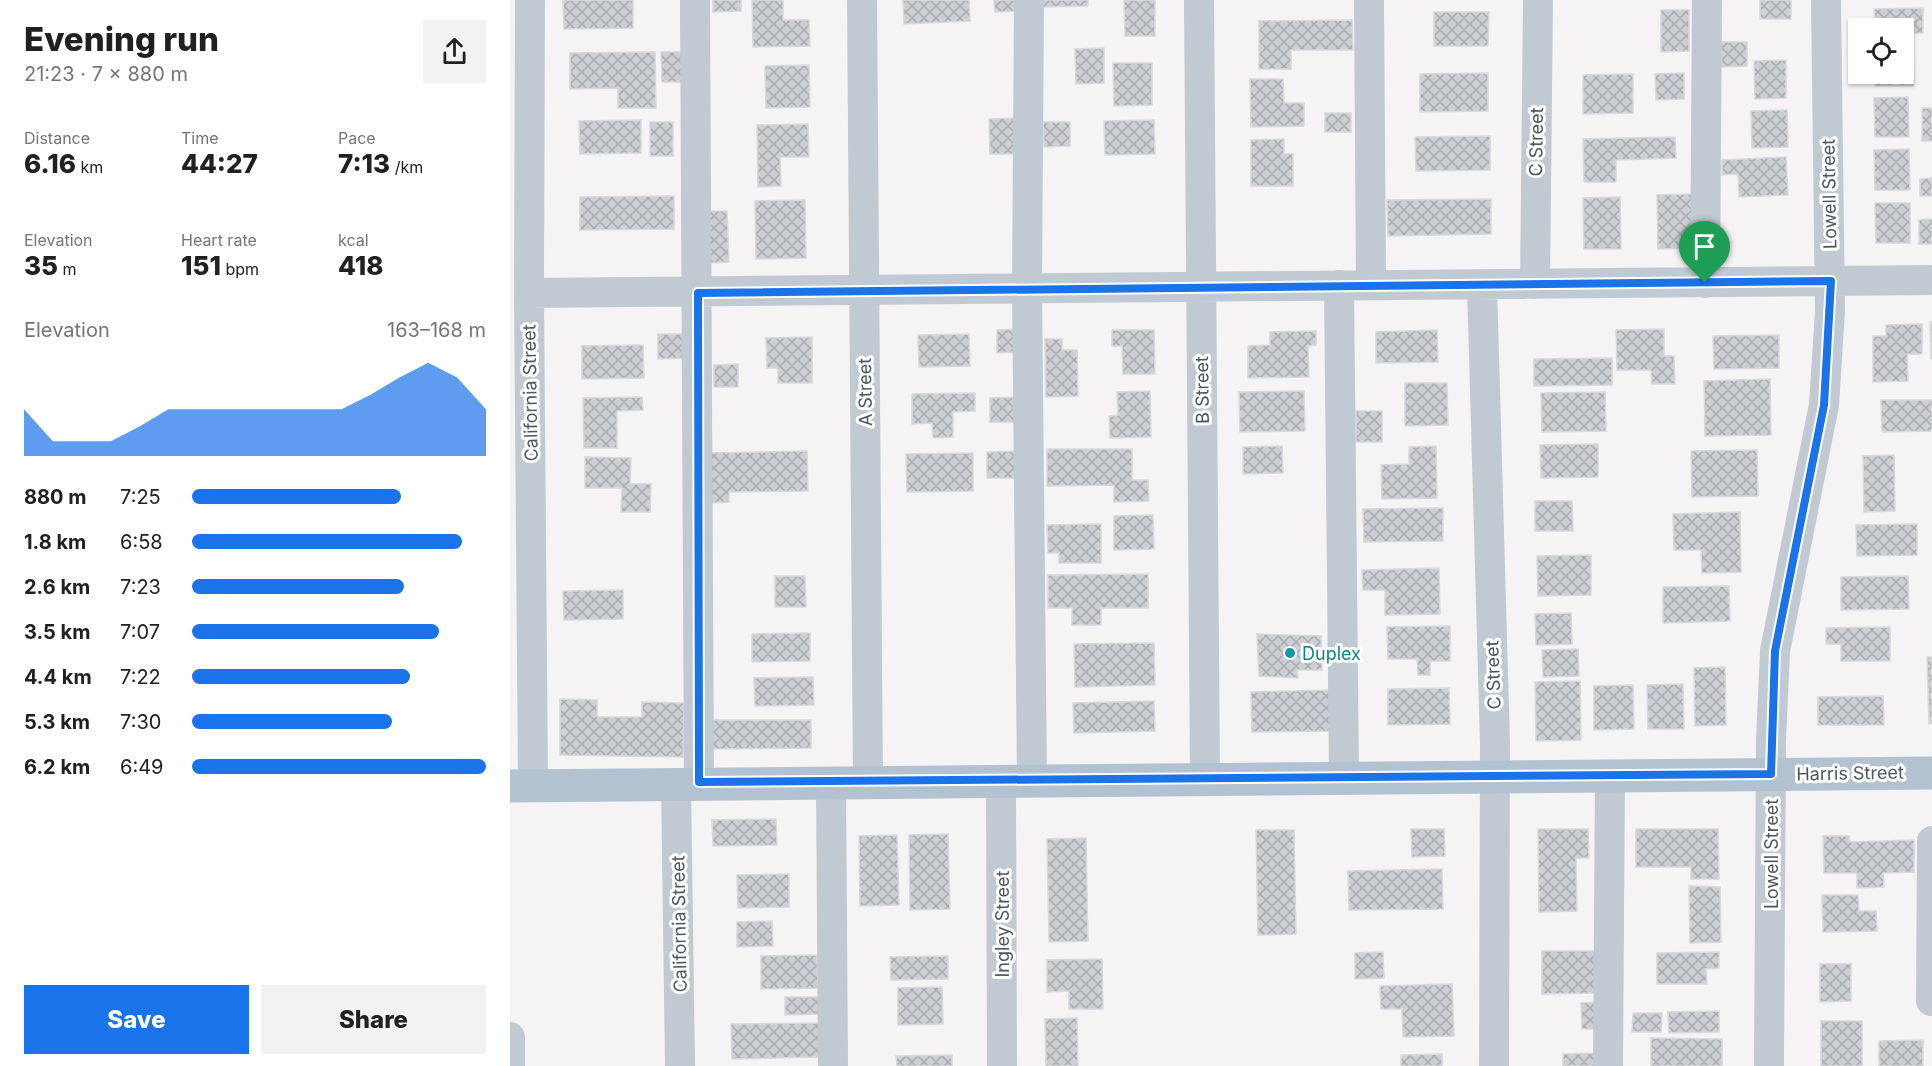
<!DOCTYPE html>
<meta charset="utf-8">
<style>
:root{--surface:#fff;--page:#f2f2f2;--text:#202124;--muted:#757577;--accent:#1a73e8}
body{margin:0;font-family:Inter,sans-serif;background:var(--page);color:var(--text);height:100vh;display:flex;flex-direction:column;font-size:22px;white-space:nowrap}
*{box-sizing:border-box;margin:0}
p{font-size:20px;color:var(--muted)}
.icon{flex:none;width:33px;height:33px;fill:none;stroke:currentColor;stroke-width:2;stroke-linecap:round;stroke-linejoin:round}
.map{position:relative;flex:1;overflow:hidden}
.sheet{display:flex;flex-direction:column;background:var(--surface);width:510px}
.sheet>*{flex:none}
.buttons{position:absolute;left:1338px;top:18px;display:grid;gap:12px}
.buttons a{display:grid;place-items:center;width:66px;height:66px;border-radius:0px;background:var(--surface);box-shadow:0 2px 4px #0004;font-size:30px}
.pin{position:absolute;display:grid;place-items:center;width:51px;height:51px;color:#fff;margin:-62px -26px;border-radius:50% 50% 50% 0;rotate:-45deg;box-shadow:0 0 6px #0007}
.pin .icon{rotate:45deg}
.round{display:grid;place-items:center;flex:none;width:63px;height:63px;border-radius:0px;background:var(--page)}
.summary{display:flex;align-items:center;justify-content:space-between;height:102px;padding:0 24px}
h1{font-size:33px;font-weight:800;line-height:45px}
.figures{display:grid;grid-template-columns:repeat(3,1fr);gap:9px;height:102px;padding:6px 24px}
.figures div{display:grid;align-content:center}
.figures b{font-size:26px;font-weight:800}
.figures small{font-size:16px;font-weight:400}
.figures p{font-size:16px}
.chart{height:168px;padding:12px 24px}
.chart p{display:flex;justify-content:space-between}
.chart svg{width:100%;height:108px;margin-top:6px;fill:var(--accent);opacity:.7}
.button{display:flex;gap:12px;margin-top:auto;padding:12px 24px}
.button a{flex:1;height:69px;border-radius:0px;background:var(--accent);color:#fff;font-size:24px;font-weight:800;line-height:69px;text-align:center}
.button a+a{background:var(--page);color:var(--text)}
ul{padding:0 24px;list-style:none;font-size:20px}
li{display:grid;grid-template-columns:96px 72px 1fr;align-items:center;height:45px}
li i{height:15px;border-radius:8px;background:var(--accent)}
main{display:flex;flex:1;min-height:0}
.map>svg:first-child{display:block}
.building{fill:url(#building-cross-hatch);stroke:#d7d9de;stroke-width:1.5}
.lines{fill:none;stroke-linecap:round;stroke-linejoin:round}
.minor{stroke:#c1cad2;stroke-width:30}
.major{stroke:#b3c2d1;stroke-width:33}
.route-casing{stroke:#fff;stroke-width:12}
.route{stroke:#1a73e8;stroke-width:8}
.culture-dot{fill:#0f9aa8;stroke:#fff;stroke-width:2}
.labels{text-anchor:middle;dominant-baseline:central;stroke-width:6;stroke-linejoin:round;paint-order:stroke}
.street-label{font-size:18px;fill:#4a5661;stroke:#fff}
.culture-label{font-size:18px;fill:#0d838f;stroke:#fff;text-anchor:start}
</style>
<main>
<section class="sheet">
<div class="summary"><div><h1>Evening run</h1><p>21:23 · 7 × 880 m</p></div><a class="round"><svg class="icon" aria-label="share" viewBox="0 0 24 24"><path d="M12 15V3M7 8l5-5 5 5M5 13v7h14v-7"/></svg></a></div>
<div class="figures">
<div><p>Distance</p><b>6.16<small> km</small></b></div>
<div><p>Time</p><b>44:27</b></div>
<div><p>Pace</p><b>7:13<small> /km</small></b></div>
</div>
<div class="figures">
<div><p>Elevation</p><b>35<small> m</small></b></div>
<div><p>Heart rate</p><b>151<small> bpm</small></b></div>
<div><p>kcal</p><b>418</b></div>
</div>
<div class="chart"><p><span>Elevation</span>163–168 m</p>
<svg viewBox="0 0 160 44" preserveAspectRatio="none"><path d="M0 44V25L10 38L20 38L30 38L40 32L50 25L60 25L70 25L80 25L90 25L100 25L110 25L120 19L130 12L140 6L150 12L160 25V44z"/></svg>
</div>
<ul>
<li><b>880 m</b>7:25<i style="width:71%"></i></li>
<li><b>1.8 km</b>6:58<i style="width:92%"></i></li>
<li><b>2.6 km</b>7:23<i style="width:72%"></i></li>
<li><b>3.5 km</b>7:07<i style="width:84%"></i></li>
<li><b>4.4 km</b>7:22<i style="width:74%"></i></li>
<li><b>5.3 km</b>7:30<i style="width:68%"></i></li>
<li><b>6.2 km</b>6:49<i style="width:100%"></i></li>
</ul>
<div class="button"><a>Save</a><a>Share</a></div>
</section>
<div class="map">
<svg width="1422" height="1066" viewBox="0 0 1422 1066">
<defs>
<pattern id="building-cross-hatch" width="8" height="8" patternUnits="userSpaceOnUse" patternTransform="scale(1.5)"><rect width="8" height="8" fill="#cdcfd5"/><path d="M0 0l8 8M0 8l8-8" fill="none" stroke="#a8abb0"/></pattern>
</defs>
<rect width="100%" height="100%" fill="#f5f3f3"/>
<!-- building -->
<path class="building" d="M53,0H123V28L54,29Z
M203,0H231V11L203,12Z
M242,0H273V20H299L300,46L243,47Z
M393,0H459L460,21L394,24Z
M484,0H508V11L485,12Z
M532,0H578V6L532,7Z
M614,0H645V36H615Z
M1250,0H1281V19H1250Z
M1413,8V33L1394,34V28H1365L1364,9Z
M1151,10H1179V51L1151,52Z
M924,12H979L978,46H924Z
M842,20L843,50H781V69H749V21Z
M1211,42H1237V66L1211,67Z
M1394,44H1403L1404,86H1365V74H1394Z
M594,48V83L566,84L565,49Z
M145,52L146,108H108V88L60,89V53Z
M151,52H173L174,82H152Z
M1276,60V98L1245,99L1244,61Z
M603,63H642V105L604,106Z
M299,65L300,107L256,108L255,66Z
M978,73V111L910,112V74Z
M1174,73V99L1146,100L1145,74Z
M1123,74V113L1073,114V75Z
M740,79H773L774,103H794V126L741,127Z
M1398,97L1399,137H1365L1364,98Z
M1412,108H1422V141H1412Z
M1277,110L1278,147L1242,148L1241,111Z
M815,113H841V132H815Z
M504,118V154H480L479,119Z
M131,120V153L70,154L69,121Z
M644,120L645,154L595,155L594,121Z
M140,122H163V156H140Z
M533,122H560V146L534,147Z
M298,124L299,157H270L271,186L248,187L247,125Z
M980,136V170L906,171L905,137Z
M1165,137L1166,158L1106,160V182H1074L1073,139Z
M774,139V154H783V186H741V140Z
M1399,149L1400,190H1365L1364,150Z
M1276,157L1278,195L1229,197L1228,174L1212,175V160Z
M1422,178V196H1410V179Z
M1182,194L1183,248L1148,249L1147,195Z
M164,196V229L70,230V197Z
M1110,197L1111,249H1074L1073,198Z
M981,199V234L878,236L877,200Z
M295,200L296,258L246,259L245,201Z
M1365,203H1400V243H1366Z
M197,211H217L219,262L199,263Z
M1422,219V244H1409V220Z
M1420,322H1422V358H1421Z
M1412,324V354H1397L1398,381L1363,382V336H1376V325Z
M507,329V352L487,353V330Z
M1154,329V356H1164L1165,384H1142L1141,370H1107L1106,330Z
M602,330H644L645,374H613L612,346H602Z
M927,330L928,362L866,363V332Z
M806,331V345L798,346L799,377L738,378V346L760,345V332Z
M148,334H173L174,358L148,359Z
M459,334L460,366L409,367L408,335Z
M1269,335V368L1204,369L1203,336Z
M302,337V383H268V368H257L256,338Z
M535,339H552V350H567L568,396L536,397Z
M133,345L134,378L72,379V346Z
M1102,358V385L1024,386V359Z
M228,364V387H204V365Z
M1260,379L1261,435L1195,436L1194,381Z
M895,383H937L938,425L895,426Z
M640,391L641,437L600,438L599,416L608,415L607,392Z
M794,391L795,431L730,432L729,392Z
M1095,392L1096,431L1032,432L1031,393Z
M465,393V411L443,412V437L423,438L422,423L402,424V394Z
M132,397L133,410L107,411V448H74L73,398Z
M509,397V422H480V398Z
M1371,400H1422V431L1372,432Z
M846,411H872V442H846Z
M1088,444V477L1031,478L1030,445Z
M772,446L773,473L733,474V447Z
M926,446L927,498L872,499L871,465L899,464V447Z
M537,449H622V480H638L639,501L604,502V485L537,486Z
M1247,450L1248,496L1182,497L1181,451Z
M297,451L298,491L219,492V502L201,503L200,453Z
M508,451L509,478H477V452Z
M463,453V491L397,492L396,454Z
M1384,455L1385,511L1354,512L1353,456Z
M75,457L121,458L120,484H141L140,512H111L112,488H75Z
M1025,501H1062L1063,531H1025Z
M933,508V541L854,542L853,509Z
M1230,512L1231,572L1192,573L1191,550H1164L1163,514Z
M643,515L644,549L604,550V516Z
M591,524V563H549V553H538L537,525Z
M1407,524V555L1347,556L1346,525Z
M1081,555V595L1028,596L1027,556Z
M929,568L930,614L875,615V590H853L852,570Z
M638,574V608H591V625H562V608H538V575Z
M265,576H295L296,607H265Z
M1398,576L1399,609L1331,610V577Z
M1219,586L1220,621L1153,623V587Z
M113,590V619L54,620L53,591Z
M1061,613L1062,644L1026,645L1025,614Z
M940,626V661H920V675H908L907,659H878L877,627Z
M1380,627V661H1331V644H1316V628Z
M300,633V661L242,662V634Z
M747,634L811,636L812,670H787L788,678L749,676Z
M644,643L645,685L565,687L564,644Z
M1068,649L1069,676L1033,677L1032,650Z
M1417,657H1422V723L1419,724Z
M1215,667L1216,725L1185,726L1184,668Z
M303,677L304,705L245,706L244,678Z
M1070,681L1071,740L1026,741L1025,682Z
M1173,684L1174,729H1138L1137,685Z
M1123,685L1124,729L1084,730V686Z
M939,688L940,724L878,725V689Z
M824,690L825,731L742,732L741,692Z
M1373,696L1374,725H1308V697Z
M50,699L87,700V717H132V702L174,703L173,757L50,755Z
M644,701L645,731L564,733L563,703Z
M198,720H301V748L198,749Z
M266,819L267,845L203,846L202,820Z
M901,829H934L935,856L902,857Z
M1028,829H1078L1079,858H1066L1067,911L1029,912Z
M1126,829H1208L1209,879H1181V867H1126Z
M746,830H784L786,934L748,935Z
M438,834L440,909L400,910L399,835Z
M387,835L389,905L350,906L349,836Z
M1313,836H1339L1340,842L1404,840V872L1373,873L1374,887L1347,888V873H1314Z
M576,838L578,941L539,942L537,839Z
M932,869L933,909L839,910L838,871Z
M279,874V907L228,908L227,875Z
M1179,886L1210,887L1211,942L1180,943Z
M1312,895H1348L1349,911H1366L1367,931L1313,932Z
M262,921L263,946L227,947V922Z
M1032,951H1090V993L1032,994Z
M873,952L874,978L845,979V953Z
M1209,952V968L1196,969L1197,984H1147V953Z
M307,955L308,988L251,989V956Z
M438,956V979L381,980L380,957Z
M592,959L593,1009H559V991L537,992V960Z
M1310,964H1341V1001L1310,1002Z
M942,984L944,1036L893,1037L892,1009H871L870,986Z
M432,987L433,1024L388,1025V988Z
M275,997H310V1014L275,1015Z
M1090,1002L1091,1029H1072L1071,1003Z
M1209,1011V1032L1159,1033L1158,1012Z
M1123,1013H1152L1151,1032H1122Z
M567,1018L568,1066H536L535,1019Z
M1311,1021H1352V1066H1311Z
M311,1023L312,1057L222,1059L221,1024Z
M1141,1038L1212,1039V1066H1141Z
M1413,1040V1066H1369V1041Z
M1092,1053L1093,1066H1053V1054Z
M932,1054V1066H891V1055Z
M442,1055V1066H387L386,1056Z"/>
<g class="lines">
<!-- minor -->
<path class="minor" d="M20,0L19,293L23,786
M185,0L189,782
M352,0L358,783
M519,0L517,289L522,782
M689,0L695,780
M859,0L861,285
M1195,283L1197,0
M1025,284L1028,0
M829,285L834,778
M972,285L985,744L984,1066
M19,293L1422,280
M491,782L492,1066
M166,783L170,1066
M321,783L323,1066
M1421,1001L1422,841
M0,1037V1066
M1098,1066L1100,775
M1259,1066L1261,740L1265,651L1314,405L1320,311L1316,0"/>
<!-- major -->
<path class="major" d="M0,786L1422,773"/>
</g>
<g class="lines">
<defs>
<path id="route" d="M1321,281L1314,405L1265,651L1261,774L189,782L188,293Z"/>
</defs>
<!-- route casing -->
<use href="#route" class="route-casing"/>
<!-- route -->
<use href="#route" class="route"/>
</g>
<!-- markers -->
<circle class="culture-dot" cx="780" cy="653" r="6"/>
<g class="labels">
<!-- street labels -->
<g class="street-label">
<text transform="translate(1026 142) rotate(-89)">C Street</text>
<text transform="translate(1319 194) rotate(-91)">Lowell Street</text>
<text transform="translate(692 390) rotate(-91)">B Street</text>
<text transform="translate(355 392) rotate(-91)">A Street</text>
<text transform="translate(20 393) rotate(-91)">California Street</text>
<text transform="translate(983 675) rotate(-92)">C Street</text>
<text transform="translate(1340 773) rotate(-1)">Harris Street</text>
<text transform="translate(1261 854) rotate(-90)">Lowell Street</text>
<text transform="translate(169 924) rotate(-91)">California Street</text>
<text transform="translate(492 924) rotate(-90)">Ingley Street</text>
</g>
<!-- culture labels -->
<g class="culture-label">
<text x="792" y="653">Duplex</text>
</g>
</g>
</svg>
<div class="buttons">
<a><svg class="icon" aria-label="locate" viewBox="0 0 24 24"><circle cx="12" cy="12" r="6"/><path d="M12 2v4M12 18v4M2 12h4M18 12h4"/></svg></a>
</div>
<div class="pin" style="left:1195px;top:283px;background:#1e9e55"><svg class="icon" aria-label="arrive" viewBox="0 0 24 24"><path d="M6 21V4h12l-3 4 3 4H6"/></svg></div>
</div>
</main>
